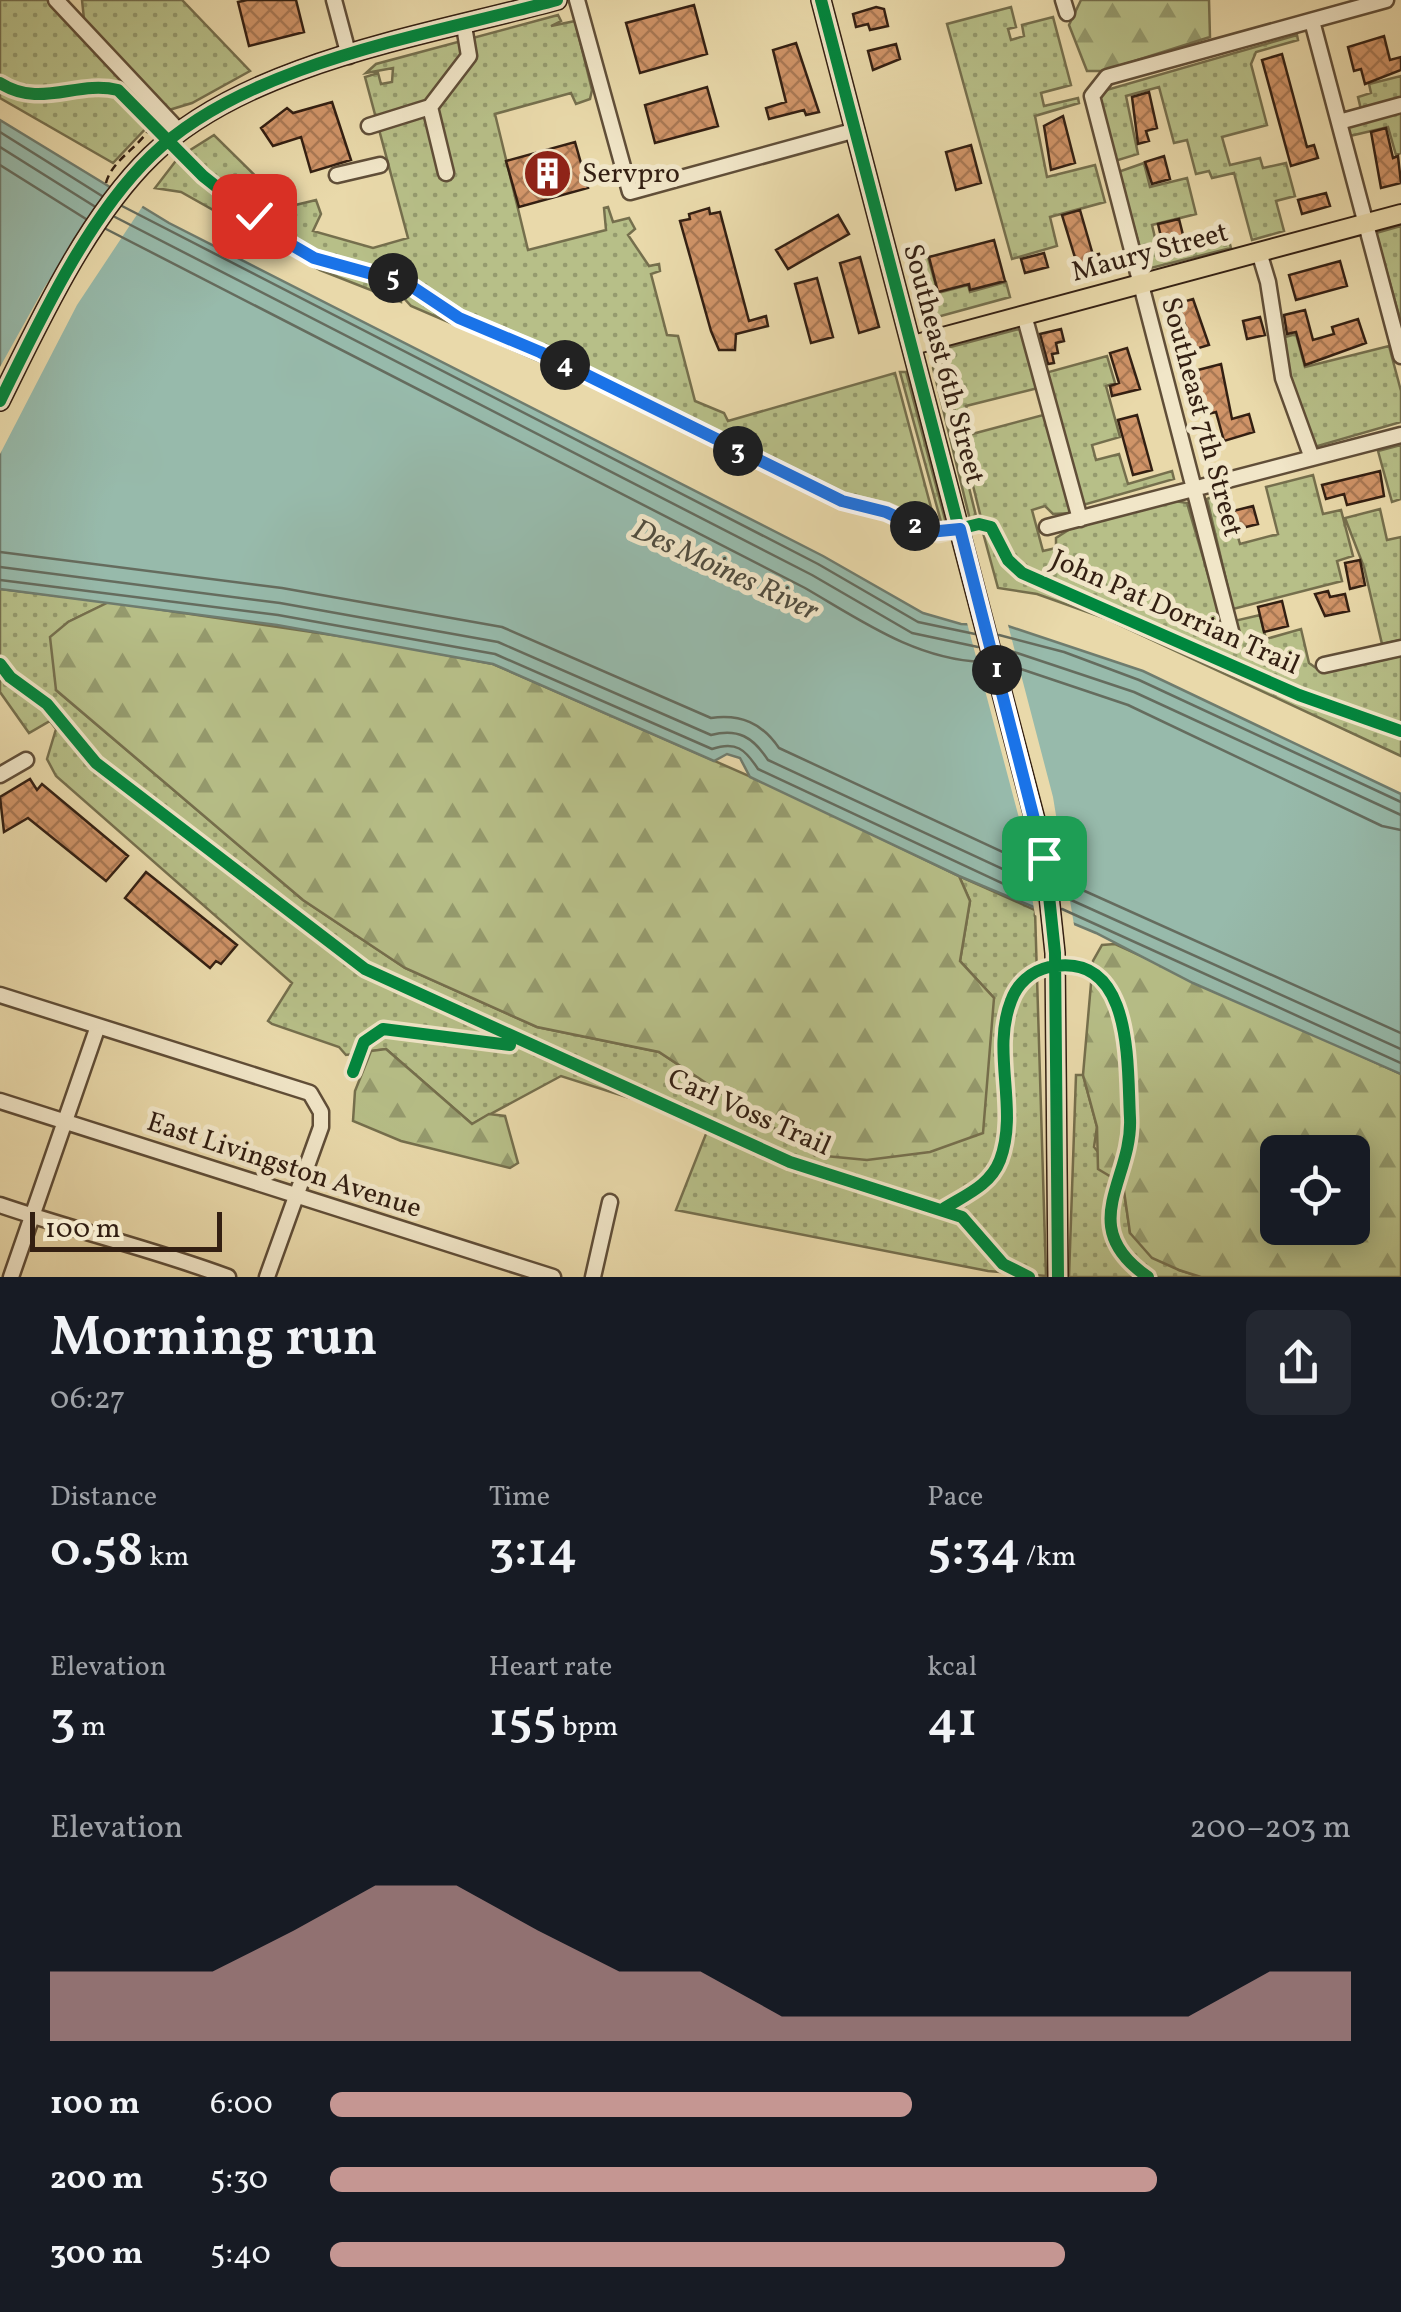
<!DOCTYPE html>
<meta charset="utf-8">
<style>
:root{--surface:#171b24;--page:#242831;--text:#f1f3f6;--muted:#9ea1a6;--accent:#c59692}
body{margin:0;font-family:Vollkorn,serif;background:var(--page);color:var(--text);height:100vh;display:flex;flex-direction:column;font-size:38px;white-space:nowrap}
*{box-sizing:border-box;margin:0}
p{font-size:32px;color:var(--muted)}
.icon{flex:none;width:55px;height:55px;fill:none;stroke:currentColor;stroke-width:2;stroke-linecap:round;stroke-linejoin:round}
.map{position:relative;height:1277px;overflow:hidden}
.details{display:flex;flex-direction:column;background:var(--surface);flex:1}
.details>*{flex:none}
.tools{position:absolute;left:1260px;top:1135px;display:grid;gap:20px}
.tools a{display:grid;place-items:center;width:110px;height:110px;border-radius:15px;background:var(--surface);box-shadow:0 5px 25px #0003;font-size:50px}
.scale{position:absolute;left:30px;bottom:25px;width:192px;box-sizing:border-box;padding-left:10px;border:5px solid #331f12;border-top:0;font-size:28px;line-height:35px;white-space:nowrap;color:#331f12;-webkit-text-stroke:8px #f1e6c8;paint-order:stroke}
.pin{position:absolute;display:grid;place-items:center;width:85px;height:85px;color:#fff;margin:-42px;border-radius:20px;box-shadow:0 5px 15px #0006}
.km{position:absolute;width:50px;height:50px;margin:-25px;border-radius:50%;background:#222;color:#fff;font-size:28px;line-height:50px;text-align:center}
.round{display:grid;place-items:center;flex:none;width:105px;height:105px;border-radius:15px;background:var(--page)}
.overview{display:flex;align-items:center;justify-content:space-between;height:170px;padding:0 50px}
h1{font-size:55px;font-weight:600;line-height:75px}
.stats{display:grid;grid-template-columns:repeat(3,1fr);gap:15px;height:170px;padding:10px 50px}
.stats div{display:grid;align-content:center}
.stats b{font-size:50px;font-weight:600}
.stats small{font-size:28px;font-weight:400}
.stats p{font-size:28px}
.chart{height:280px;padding:20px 50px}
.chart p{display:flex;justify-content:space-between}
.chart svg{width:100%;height:180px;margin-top:10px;fill:var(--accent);opacity:.7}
ul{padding:0 50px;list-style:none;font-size:32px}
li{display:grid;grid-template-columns:160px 120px 1fr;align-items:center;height:75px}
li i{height:25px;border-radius:12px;background:var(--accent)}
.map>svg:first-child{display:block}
.green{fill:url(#green-dots);stroke:#756f4d;stroke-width:2.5}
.forest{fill:url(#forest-firs);stroke:#756f4d;stroke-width:2.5;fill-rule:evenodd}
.water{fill:#97baab;stroke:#6f7c6e;stroke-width:2.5}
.pier{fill:#e9d9aa}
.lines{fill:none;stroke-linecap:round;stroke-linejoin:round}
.shore{stroke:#656c5e;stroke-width:2.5}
.building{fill:url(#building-cross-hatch);stroke:#331f12;stroke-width:2.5}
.minor-casing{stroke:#604e38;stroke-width:19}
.major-casing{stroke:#331f12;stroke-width:22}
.path{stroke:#331f12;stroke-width:2.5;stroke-dasharray:8 5;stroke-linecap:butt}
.minor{stroke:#f1e6c8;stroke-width:14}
.major{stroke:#e9d9aa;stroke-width:18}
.cycleway-casing{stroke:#f1e6c8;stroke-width:19}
.cycleway{stroke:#00873e;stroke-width:12}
.route-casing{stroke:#fff;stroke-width:20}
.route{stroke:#1a73e8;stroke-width:12}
.labels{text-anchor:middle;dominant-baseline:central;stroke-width:10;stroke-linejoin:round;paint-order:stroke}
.poi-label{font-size:28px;fill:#331f12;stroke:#f1e6c8;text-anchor:start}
.street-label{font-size:28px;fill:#331f12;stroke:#f1e6c8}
.water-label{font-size:30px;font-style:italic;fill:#514e40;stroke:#f1e6c8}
</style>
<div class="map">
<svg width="1401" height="1277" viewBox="0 0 1401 1277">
<defs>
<pattern id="green-dots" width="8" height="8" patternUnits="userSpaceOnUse" patternTransform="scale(2.5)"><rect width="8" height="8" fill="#b7bf88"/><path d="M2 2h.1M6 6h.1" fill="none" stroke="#959b6e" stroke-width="1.8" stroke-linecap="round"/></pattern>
<pattern id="forest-firs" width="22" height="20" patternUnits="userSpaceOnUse" patternTransform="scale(2.5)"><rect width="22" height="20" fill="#b7bf88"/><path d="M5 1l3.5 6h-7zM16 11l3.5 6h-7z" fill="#959b6e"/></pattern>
<pattern id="building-cross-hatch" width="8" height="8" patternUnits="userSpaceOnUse" patternTransform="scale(2.5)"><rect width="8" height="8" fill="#d09468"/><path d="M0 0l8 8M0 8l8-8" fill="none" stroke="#a97854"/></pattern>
</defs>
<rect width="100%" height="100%" fill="#e9d9aa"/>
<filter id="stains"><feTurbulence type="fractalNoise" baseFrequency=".002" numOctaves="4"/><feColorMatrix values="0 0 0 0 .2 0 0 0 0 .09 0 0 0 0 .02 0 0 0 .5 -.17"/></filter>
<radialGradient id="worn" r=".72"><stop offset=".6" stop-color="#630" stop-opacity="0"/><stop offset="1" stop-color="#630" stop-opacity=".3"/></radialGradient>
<!-- green -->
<path class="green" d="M0,0H49L156,118L153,121L117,87L99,85L38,94L20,91L0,80Z
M82,0H182L250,71L192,103L169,110L84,19Z
M1011,7L1016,27L1008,29L1011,40L1024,36L1022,25L1053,17L1071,85L1041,93L1044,106L1078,98L1079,103L1035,116L1047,177L1095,165L1105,202L1050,217L1057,246L1012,259L947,24Z
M558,15L561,21L551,26L575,21L592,90L590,99L576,104L571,93L495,114L528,250L606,230L604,208L608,207L613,222L629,218L635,229L628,235L649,266L659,264L660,271L651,274L667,335L678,336L695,401L724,413L728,421L895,373L936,526L843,495L795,473L521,339L460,315L409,281L295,245L184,154L214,135L287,207L316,200L321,214L313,231L373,248L408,238L365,77L378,73L381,84L392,82L393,68L366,73L376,64Z
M1297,35L1298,40L1256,52L1251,64L1267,125L1222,137L1230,165L1260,158L1263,168L1286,163L1295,196L1276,201L1284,231L1252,240L1234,173L1212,178L1209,171L1196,174L1187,140L1174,143L1159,87L1126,96L1138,154L1115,161L1100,100L1103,91Z
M1401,76V153L1396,155L1388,127L1350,136L1346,123L1363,118L1358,97L1371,93L1369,84Z
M0,87L38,100L117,93L149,125L113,163L0,98Z
M178,158L274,240L308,259L408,290L456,320L561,365L557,369L411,306L401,295V302L320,270L181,192L155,188Z
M1144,163L1150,187L1187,178L1196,214L1152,225L1157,246L1226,229L1231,248L1151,268L1145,265L1118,172Z
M1401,226V323L1376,233Z
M927,254L938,293L968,285L970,292L1006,282L1010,297L930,319L913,258Z
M1023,328L1038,388L966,406L972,432L961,435L939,350Z
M1296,334L1305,367L1389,346L1401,391V422L1304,450L1278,339Z
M1107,356L1115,383L1106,386L1120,437L1092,445L1096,460L1119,454L1128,484L1172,471L1174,479L1083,505L1045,373Z
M938,362L978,524H971L933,368Z
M900,372H906L947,527L943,529Z
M1047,414L1073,513L1053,514L1045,506L1032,510L1043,551L1056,548V538L1070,529L1175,501L1187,503L1227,639L1242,638L1234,621L1260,615L1266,639L1301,629L1309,663L1323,673L1401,656V728L1348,712L1016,566L991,522H982L961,437Z
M1401,445V499L1392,502L1378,451Z
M1313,475L1323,514L1341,510L1353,556L1337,561L1342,581L1233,609L1207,499L1225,491L1240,544L1278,534L1266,487Z
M1380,509L1387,540L1401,537V640L1382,644L1364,567L1345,518Z
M982,529L989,530L1006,564L1021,576L1305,701L1401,733V756L1107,619L1037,594L998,588Z
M0,589L109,602L68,622L56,690L303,900L405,968L537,1027L659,1052L815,1155L994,998L960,961L970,901L959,876L1035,910L1046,1276L988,1271L676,1210L708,1129L658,1107L561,1076L472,1124L386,1049L346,1055L339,1047L272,1024L268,1021L292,983L56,776L47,759L56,729L50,721L29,733L0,692Z
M1076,1075H1083L1097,1127L1094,1147L1123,1183L1130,1233L1179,1270L1201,1277H1069Z"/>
<!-- forest -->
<path class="forest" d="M1081,0H1209L1210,37L1103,71H1087L1069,25Z
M109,602L373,641L493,664L781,790L959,876L970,901L960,961L994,998L983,1133L930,1152L867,1160L815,1155L659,1052L537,1027L405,968L303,900L56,690L50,637L68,622Z
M1115,944L1401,1074V1277H1201L1179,1270L1152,1258L1130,1233L1123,1184L1098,1169L1097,1127L1083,1075L1093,961L1102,945ZM1278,1152H1352V1228H1278Z
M386,1049L472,1124L489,1114L505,1116L518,1163L510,1168L401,1141L353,1121L355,1091L371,1051Z"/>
<!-- water -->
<path class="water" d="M0,120L169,223L823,556L923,613L961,624L1008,626L1143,671L1401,794V1074L1193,983L1096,933L959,876L750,777L740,758L727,754L714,761L493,664L277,625L0,589Z"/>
<!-- pier -->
<path class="pier" d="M112,185L146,201L77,305L0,454V367L44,288Z
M966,619L1007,621L1053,797L1075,931L1035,915L1019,818Z"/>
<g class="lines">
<!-- shore -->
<path class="shore" d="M0,132L102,196
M0,147L94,206
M0,165L86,219
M122,206L818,564L918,622L975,634
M115,217L812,575L912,633L978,647
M106,229L805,588C862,621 915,659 982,662
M0,552L282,588L502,627L711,718C741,714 762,723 779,748L1035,867
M0,567L280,603L498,642L711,735C738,728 753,737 768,760L1037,885
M0,580L278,615L495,654L712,749C736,741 745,749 758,769L1038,900
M999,635L1064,652L1139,680L1401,802
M1002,648L1134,692L1401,815
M1006,664L1128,705L1382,826L1401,830
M1058,879L1401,1033
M1060,895L1401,1049
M1062,909L1401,1063"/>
</g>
<!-- building -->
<path class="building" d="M247,0H296L304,32L249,46L238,2Z
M694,5L707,54L640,73L626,23Z
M876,7L884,9L888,26L870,30L868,24L856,27L853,14Z
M1384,36L1390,60L1401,57V70L1365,84L1361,69L1354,71L1348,47Z
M796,43L819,112L806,115L804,110L769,119L766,108L786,102L773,50Z
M896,44L900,59L873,70L868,51Z
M1282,54L1307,147L1314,145L1318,158L1291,166L1262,60Z
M707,87L718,126L655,143L645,105Z
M1149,92L1157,128L1146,131L1149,141L1138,144L1132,97Z
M332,102L351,160L311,172L301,137L273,146L261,128L287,108L293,113Z
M1063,116L1075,163L1051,170L1044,126Z
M1386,128L1393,158L1398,156L1401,183L1381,188L1371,132Z
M575,142L588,188L519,207L506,161Z
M971,145L981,183L956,190L946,152Z
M1164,156L1170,179L1152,184L1145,162Z
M1326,193L1330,206L1302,214L1298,200Z
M709,208L710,214L720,212L749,321L766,316L768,326L736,334L735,350H719L711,331L680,221L690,219L689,214Z
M1080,210L1093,255L1099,254L1101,264L1100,269L1080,274L1062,215Z
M838,215L849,234L788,269L776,250Z
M1179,219L1183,235L1162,241L1158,224Z
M994,240L1005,281L970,290L969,284L938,292L929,257Z
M1044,253L1048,267L1025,273L1021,259Z
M860,257L879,327L859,333L840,263Z
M1340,261L1347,286L1296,300L1289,275Z
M817,278L833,337L811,343L795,284Z
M1193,299L1209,345L1192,350L1179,303Z
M1305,310L1313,340L1334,334L1332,327L1358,319L1366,343L1305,365L1296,332L1287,334L1284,315Z
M1260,317L1265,335L1247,339L1243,321Z
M1061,329L1064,341L1056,343L1058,353L1052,354L1054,363L1048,364L1040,334Z
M1127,348L1140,389L1112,396L1110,386L1119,383L1110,353Z
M1221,364L1232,419L1249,414L1254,432L1224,441L1216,412L1204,415L1198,370Z
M1137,415L1152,470L1133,475L1118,420Z
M1380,471L1384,496L1347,505L1344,494L1326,499L1322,485Z
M1253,506L1258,524L1238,529L1233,511Z
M1360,560L1365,585L1350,589L1345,563Z
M1328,591L1330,597L1345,594L1349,611L1325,616L1315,594Z
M1282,601L1288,626L1264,632L1258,607Z
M30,779L37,790L42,784L128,856L106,881L28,818L4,832L0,797Z
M146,872L237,945L221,964L216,961L210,968L125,898Z"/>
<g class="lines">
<defs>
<path id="minor" d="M56,0L179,131
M334,0L349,56
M577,0L630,192L856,130
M1063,0L1067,13
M1312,21L1401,356
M1339,122L1401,105
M369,126L430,107
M446,173L430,107L469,56L464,26
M337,175L380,165
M1259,252L1268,282L1283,378L1312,458
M1024,315L1080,519
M1047,527L1401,435
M1232,635L1092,96L1107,77L1386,0
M1324,665L1401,648
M0,775L26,760
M0,995L310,1093L321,1112V1127L267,1277
M0,1101L553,1277
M0,1205C76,1231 153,1249 228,1277
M11,1277L98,1026
M593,1277L610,1202"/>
<path id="major" d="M821,0L1045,858L1055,953L1058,1277
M913,345L1401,214
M0,401C39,322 87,218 151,156C247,62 430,35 557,0"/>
</defs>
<!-- minor casing -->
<use href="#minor" class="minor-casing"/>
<!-- major casing -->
<use href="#major" class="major-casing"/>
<!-- path -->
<path class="path" d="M106,183C112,159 141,147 152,124"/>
<!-- minor -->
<use href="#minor" class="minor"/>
<!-- major -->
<use href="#major" class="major"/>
<defs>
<path id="cycleway" d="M821,0L1045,858L1055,953L1058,1277
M0,83C41,109 76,80 118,90L203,176L291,246L314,258L408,284L459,318L540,352L842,501L886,511L938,534L979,524L991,527L1008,560L1022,573L1299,695L1401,731
M0,401C39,322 87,218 151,156C247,62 430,35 557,0
M0,664L10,677L47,704L96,763L365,969L790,1162L962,1217L1003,1264L1029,1277
M353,1072L364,1042L383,1029L510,1045
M943,1209C965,1195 990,1186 1000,1160C1019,1109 991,1052 1011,1001C1017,984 1031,971 1049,967C1134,950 1127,1065 1130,1118C1133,1180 1074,1226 1148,1277"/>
</defs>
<!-- cycleway casing -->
<use href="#cycleway" class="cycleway-casing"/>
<!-- cycleway -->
<use href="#cycleway" class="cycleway"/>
</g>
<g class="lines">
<defs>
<path id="route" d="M254,216L278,237L314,258L408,284L459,318L540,352L842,501L886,512L929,532L960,529L1044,858"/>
</defs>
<!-- route casing -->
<use href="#route" class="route-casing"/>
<!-- route -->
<use href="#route" class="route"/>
</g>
<!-- icons -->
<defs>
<symbol id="building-disc" viewBox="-11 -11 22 22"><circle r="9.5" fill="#8f2418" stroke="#f1e6c8"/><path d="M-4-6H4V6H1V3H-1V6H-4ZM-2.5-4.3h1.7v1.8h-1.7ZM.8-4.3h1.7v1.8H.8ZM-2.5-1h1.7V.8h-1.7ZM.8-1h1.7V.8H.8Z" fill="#fff"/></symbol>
</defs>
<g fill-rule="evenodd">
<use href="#building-disc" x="520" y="146" width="55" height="55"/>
</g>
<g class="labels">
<!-- poi labels -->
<g class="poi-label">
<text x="582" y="174">Servpro</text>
</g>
<!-- street labels -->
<g class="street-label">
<text transform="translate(1150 253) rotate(-15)">Maury Street</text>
<text transform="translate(943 364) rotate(75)">Southeast 6th Street</text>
<text transform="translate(1201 417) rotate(75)">Southeast 7th Street</text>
<text transform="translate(1175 613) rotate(24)">John Pat Dorrian Trail</text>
<text transform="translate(749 1113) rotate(24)">Carl Voss Trail</text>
<text transform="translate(284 1166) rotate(18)">East Livingston Avenue</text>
</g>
<!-- water labels -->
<g class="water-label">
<text transform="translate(725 571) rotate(25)">Des Moines River</text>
</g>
</g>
<rect width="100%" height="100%" filter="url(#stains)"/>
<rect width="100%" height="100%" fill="url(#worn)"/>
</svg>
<div class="tools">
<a><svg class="icon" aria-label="locate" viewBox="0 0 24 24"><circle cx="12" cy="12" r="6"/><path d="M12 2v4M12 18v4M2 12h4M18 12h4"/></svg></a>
</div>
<div class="scale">100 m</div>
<div class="pin" style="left:1044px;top:858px;background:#1e9e55"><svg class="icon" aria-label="arrive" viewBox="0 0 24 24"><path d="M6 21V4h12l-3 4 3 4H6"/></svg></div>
<div class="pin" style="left:254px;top:216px;background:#d93025"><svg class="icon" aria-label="check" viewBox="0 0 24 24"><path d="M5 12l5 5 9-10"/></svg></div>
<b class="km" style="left:997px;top:670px">1</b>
<b class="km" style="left:915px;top:526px">2</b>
<b class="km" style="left:738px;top:451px">3</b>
<b class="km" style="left:565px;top:365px">4</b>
<b class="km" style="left:393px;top:278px">5</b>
</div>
<section class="details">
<div class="overview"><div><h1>Morning run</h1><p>06:27</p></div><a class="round"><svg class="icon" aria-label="share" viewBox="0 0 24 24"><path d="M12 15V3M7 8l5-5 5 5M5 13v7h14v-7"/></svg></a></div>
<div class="stats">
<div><p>Distance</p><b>0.58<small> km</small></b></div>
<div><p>Time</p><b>3:14</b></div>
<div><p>Pace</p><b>5:34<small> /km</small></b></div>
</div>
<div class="stats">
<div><p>Elevation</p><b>3<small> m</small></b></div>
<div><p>Heart rate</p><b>155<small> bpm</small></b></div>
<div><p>kcal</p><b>41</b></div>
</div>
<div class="chart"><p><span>Elevation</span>200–203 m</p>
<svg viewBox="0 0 160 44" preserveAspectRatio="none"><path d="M0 44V27L10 27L20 27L30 17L40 6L50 6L60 17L70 27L80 27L90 38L100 38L110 38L120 38L130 38L140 38L150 27L160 27V44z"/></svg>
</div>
<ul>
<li><b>100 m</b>6:00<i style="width:57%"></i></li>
<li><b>200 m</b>5:30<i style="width:81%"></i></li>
<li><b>300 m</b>5:40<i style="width:72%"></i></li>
</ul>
</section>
